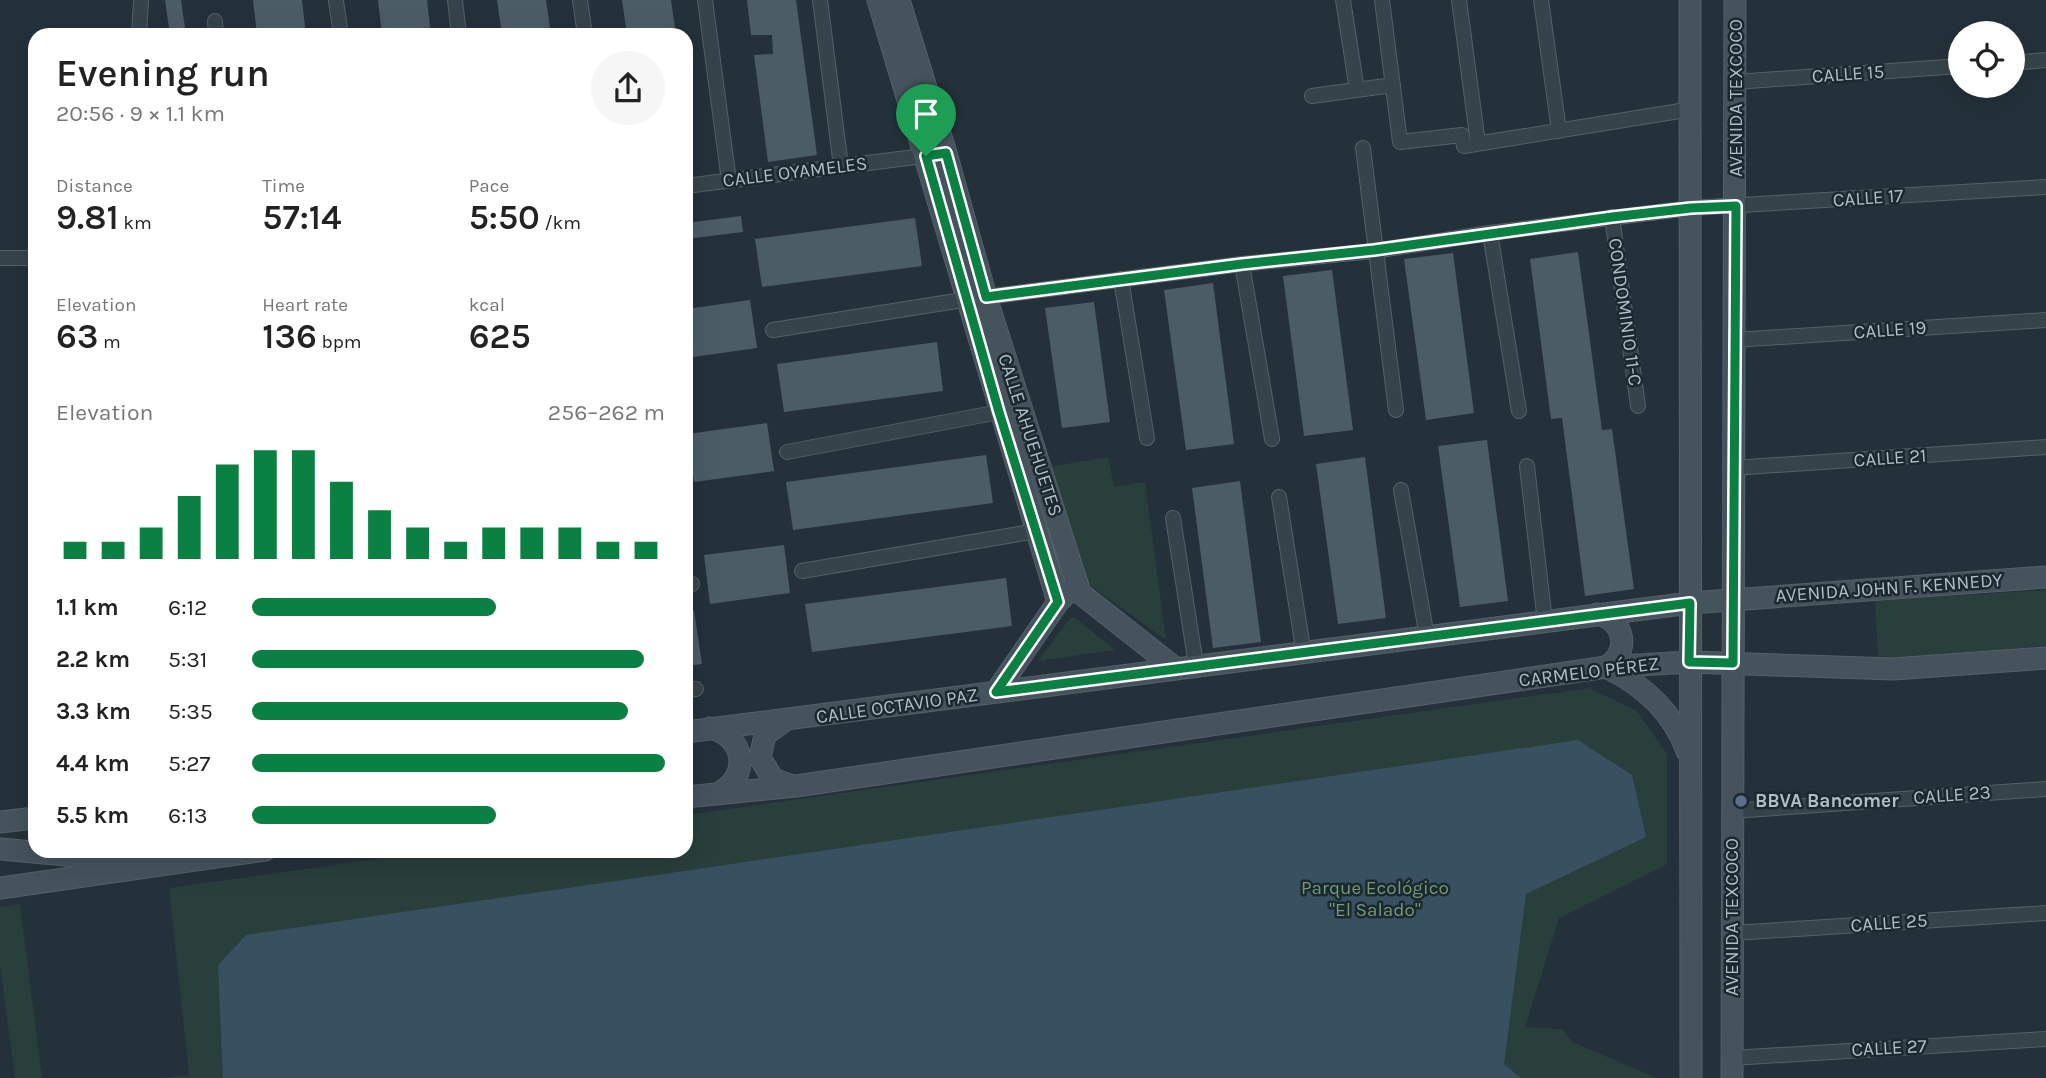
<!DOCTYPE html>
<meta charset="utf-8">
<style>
:root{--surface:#fff;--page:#f6f6f6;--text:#222;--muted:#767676;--accent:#0b8043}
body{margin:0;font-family:Karla,sans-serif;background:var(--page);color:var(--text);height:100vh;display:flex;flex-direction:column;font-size:26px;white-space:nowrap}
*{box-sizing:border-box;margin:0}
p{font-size:23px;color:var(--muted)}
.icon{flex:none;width:38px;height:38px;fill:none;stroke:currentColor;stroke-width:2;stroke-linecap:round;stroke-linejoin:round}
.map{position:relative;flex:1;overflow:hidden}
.panel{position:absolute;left:28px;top:28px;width:665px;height:830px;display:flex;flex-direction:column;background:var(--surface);border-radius:21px;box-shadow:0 7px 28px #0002}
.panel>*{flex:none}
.fabs{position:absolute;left:1948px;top:21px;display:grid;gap:14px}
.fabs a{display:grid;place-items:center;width:77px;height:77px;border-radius:50%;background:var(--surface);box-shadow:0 7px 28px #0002;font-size:35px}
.pin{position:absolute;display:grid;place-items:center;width:60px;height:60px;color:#fff;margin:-72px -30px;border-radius:50% 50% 50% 0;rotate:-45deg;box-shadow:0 0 7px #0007}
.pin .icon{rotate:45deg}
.round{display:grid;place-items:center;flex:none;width:74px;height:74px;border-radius:37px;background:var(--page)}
.overview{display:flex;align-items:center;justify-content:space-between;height:119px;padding:0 28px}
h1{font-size:38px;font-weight:600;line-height:52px}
.metrics{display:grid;grid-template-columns:repeat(3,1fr);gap:10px;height:119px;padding:7px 28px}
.metrics div{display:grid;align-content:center}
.metrics b{font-size:35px;font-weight:600}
.metrics small{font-size:19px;font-weight:400}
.metrics p{font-size:19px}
.chart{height:196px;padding:14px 28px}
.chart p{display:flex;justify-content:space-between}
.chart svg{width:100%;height:126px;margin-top:7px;stroke:var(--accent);stroke-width:6}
ul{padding:0 28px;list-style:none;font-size:23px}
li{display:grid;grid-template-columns:112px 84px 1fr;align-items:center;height:52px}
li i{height:18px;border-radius:9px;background:var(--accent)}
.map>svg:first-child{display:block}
.green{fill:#283f3c}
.water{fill:#385060}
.building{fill:#4c5c65}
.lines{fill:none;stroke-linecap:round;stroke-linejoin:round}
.street-casing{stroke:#556168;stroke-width:16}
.secondary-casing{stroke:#556168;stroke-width:23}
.street{stroke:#37434a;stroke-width:14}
.secondary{stroke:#45535d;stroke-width:21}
.route-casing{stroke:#fff;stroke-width:14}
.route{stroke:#0b8043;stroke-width:9}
.service-dot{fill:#5c6f8a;stroke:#1c282f;stroke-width:2.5}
.labels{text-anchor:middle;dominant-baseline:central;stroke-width:5;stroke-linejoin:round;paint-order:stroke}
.street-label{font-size:19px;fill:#b2bec6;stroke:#1c282f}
.poi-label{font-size:19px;font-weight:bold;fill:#b2bec6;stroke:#1c282f;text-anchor:start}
.park-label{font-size:19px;fill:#729b74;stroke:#1c282f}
</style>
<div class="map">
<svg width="2046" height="1078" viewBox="0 0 2046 1078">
<rect width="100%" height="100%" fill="#24313a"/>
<!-- green -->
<path class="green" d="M1108,457L1114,487L1145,482L1166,640L1083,580L1048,467Z
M2046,590V646L1896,658L1878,656L1875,601Z
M1074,617L1115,650L1038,661L1070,618Z
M1589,688L1637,711L1667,754V864L1559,918L1525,1027L1562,1029L1572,1042L1657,1078H162L189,1075L169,888L436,851L686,850V815Z
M20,904L42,1078H15L0,965V907Z"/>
<!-- water -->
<path class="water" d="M1578,740L1632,775L1646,837L1526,894L1504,1064L1521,1078H223L218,965L246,935Z"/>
<!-- building -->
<path class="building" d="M165,0H181L186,35H170Z
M253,0H302L306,35H257Z
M378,0H427L431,35H382Z
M497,0H546L551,35H502Z
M622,0H671L676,35H627Z
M747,0H796L817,155L768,162L754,55L773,54L772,35H751Z
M741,216L743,232L686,239V223Z
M915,218L922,266L762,287L755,239Z
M1578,252L1602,430L1612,429L1634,589L1585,596L1562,418L1551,419L1530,259Z
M1453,253L1474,413L1426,420L1404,259Z
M1332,270L1353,430L1304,436L1283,276Z
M1213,283L1234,444L1186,450L1164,290Z
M750,300L757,348L686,358V309Z
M1094,302L1110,422L1062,428L1045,308Z
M937,342L943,391L784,412L777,364Z
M767,423L774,471L694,482L687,434Z
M1487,440L1508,601L1460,607L1438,446Z
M986,455L993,503L793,530L786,482Z
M1365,457L1386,618L1338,624L1316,464Z
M1240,481L1261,642L1213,648L1192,488Z
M784,545L790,593L710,604L704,555Z
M1006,578L1012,626L812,652L805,604Z
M686,610H694L702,664L686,666Z"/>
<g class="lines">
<defs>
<path id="street" d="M455,0L459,35
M580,0L585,35
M705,0L729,181
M820,0L841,167
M1343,0L1357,90
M1382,0L1400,142L1462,135L1464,146L1692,109
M1459,0L1478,143
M1541,0L1559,131
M336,1L341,35
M215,21L216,35
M139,35L141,0
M2012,63L2046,60
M1735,82L1960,66
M1312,96L1393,85
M1363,148L1396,410
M686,186L931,155
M1612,217L1638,406
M1490,233L1519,411
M0,258H35
M1242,264L1272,439
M1121,279L1147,438
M986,297L1242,264L1374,251L1490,233L1691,208L2046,187
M773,330L969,299
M1734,340L2046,320
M787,452L999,412
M1527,466L1545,622
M1733,468L2046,447
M1401,490L1427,637
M1279,497L1304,654
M1173,518L1196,665
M802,571L1036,531
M686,585L692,584
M686,690L696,689
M1732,811L2046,789
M1733,933L2046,913
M1732,1058L2046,1039"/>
<path id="secondary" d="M878,0L1058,602
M899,0L946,153L986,297L1080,593L1175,668
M1690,0L1691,1078
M1597,614C1625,620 1631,652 1606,667
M1606,667C1643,685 1673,712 1687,751
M996,692L1058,602L1068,592
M784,721L765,735L760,758L773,779L790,785
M710,728C745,736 751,776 719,793
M686,732L1690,603L2046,577
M686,797L796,786L1606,667L1689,662L1893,669L2046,658
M0,822L35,818
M0,849L130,861
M0,888L265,850
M1732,1078L1735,0"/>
</defs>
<!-- street casing -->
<use href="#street" class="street-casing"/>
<!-- secondary casing -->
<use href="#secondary" class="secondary-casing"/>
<!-- street -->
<use href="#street" class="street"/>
<!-- secondary -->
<use href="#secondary" class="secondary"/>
</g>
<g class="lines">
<defs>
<path id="route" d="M946,153L986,297L1242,264L1374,250L1612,217L1691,208L1736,206L1733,663L1689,662L1690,603L996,692L1058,602L999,412L926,156Z"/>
</defs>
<!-- route casing -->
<use href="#route" class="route-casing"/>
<!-- route -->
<use href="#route" class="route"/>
</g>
<!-- markers -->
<circle class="service-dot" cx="1741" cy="801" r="7"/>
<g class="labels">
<!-- street labels -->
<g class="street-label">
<text transform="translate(1848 74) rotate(-4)">CALLE 15</text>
<text transform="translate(1736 98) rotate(-90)">AVENIDA TEXCOCO</text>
<text transform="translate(795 172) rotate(-7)">CALLE OYAMELES</text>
<text transform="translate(1868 198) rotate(-4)">CALLE 17</text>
<text transform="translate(1625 312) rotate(82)">CONDOMINIO 11-C</text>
<text transform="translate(1890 330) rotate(-4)">CALLE 19</text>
<text transform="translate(1030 435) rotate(72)">CALLE AHUEHUETES</text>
<text transform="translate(1890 458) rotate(-4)">CALLE 21</text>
<text transform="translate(1889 588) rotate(-4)">AVENIDA JOHN F. KENNEDY</text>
<text transform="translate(1589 672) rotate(-7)">CARMELO PÉREZ</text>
<text transform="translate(897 706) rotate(-8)">CALLE OCTAVIO PAZ</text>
<text transform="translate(1952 795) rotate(-4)">CALLE 23</text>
<text transform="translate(1732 917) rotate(-90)">AVENIDA TEXCOCO</text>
<text transform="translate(1889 923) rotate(-4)">CALLE 25</text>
<text transform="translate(1889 1048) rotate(-3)">CALLE 27</text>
</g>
<!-- poi labels -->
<g class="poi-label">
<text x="1755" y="801">BBVA Bancomer</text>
</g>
<!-- park labels -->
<g class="park-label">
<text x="1375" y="888">Parque Ecológico<tspan x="1375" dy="22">"El Salado"</tspan></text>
</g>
</g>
</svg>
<div class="fabs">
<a><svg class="icon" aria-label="locate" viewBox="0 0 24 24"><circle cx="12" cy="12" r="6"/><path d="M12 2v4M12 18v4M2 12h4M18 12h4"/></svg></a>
</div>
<div class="pin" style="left:926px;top:156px;background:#1e9e55"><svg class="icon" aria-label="arrive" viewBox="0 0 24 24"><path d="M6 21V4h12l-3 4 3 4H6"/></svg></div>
<section class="panel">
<div class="overview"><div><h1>Evening run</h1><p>20:56 · 9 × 1.1 km</p></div><a class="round"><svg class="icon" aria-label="share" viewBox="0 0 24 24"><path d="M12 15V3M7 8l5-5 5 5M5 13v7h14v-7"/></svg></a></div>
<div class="metrics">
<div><p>Distance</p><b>9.81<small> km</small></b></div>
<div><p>Time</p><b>57:14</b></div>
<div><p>Pace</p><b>5:50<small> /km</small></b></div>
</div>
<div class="metrics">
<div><p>Elevation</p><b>63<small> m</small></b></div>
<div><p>Heart rate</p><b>136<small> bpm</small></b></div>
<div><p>kcal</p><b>625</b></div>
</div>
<div class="chart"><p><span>Elevation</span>256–262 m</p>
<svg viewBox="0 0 160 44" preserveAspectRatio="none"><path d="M5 44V38M15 44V38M25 44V33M35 44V22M45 44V11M55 44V6M65 44V6M75 44V17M85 44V27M95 44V33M105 44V38M115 44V33M125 44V33M135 44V33M145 44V38M155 44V38"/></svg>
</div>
<ul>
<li><b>1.1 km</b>6:12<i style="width:59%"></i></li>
<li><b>2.2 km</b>5:31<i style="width:95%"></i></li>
<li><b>3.3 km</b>5:35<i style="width:91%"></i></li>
<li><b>4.4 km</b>5:27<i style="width:100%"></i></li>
<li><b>5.5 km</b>6:13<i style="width:59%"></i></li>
</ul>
</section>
</div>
